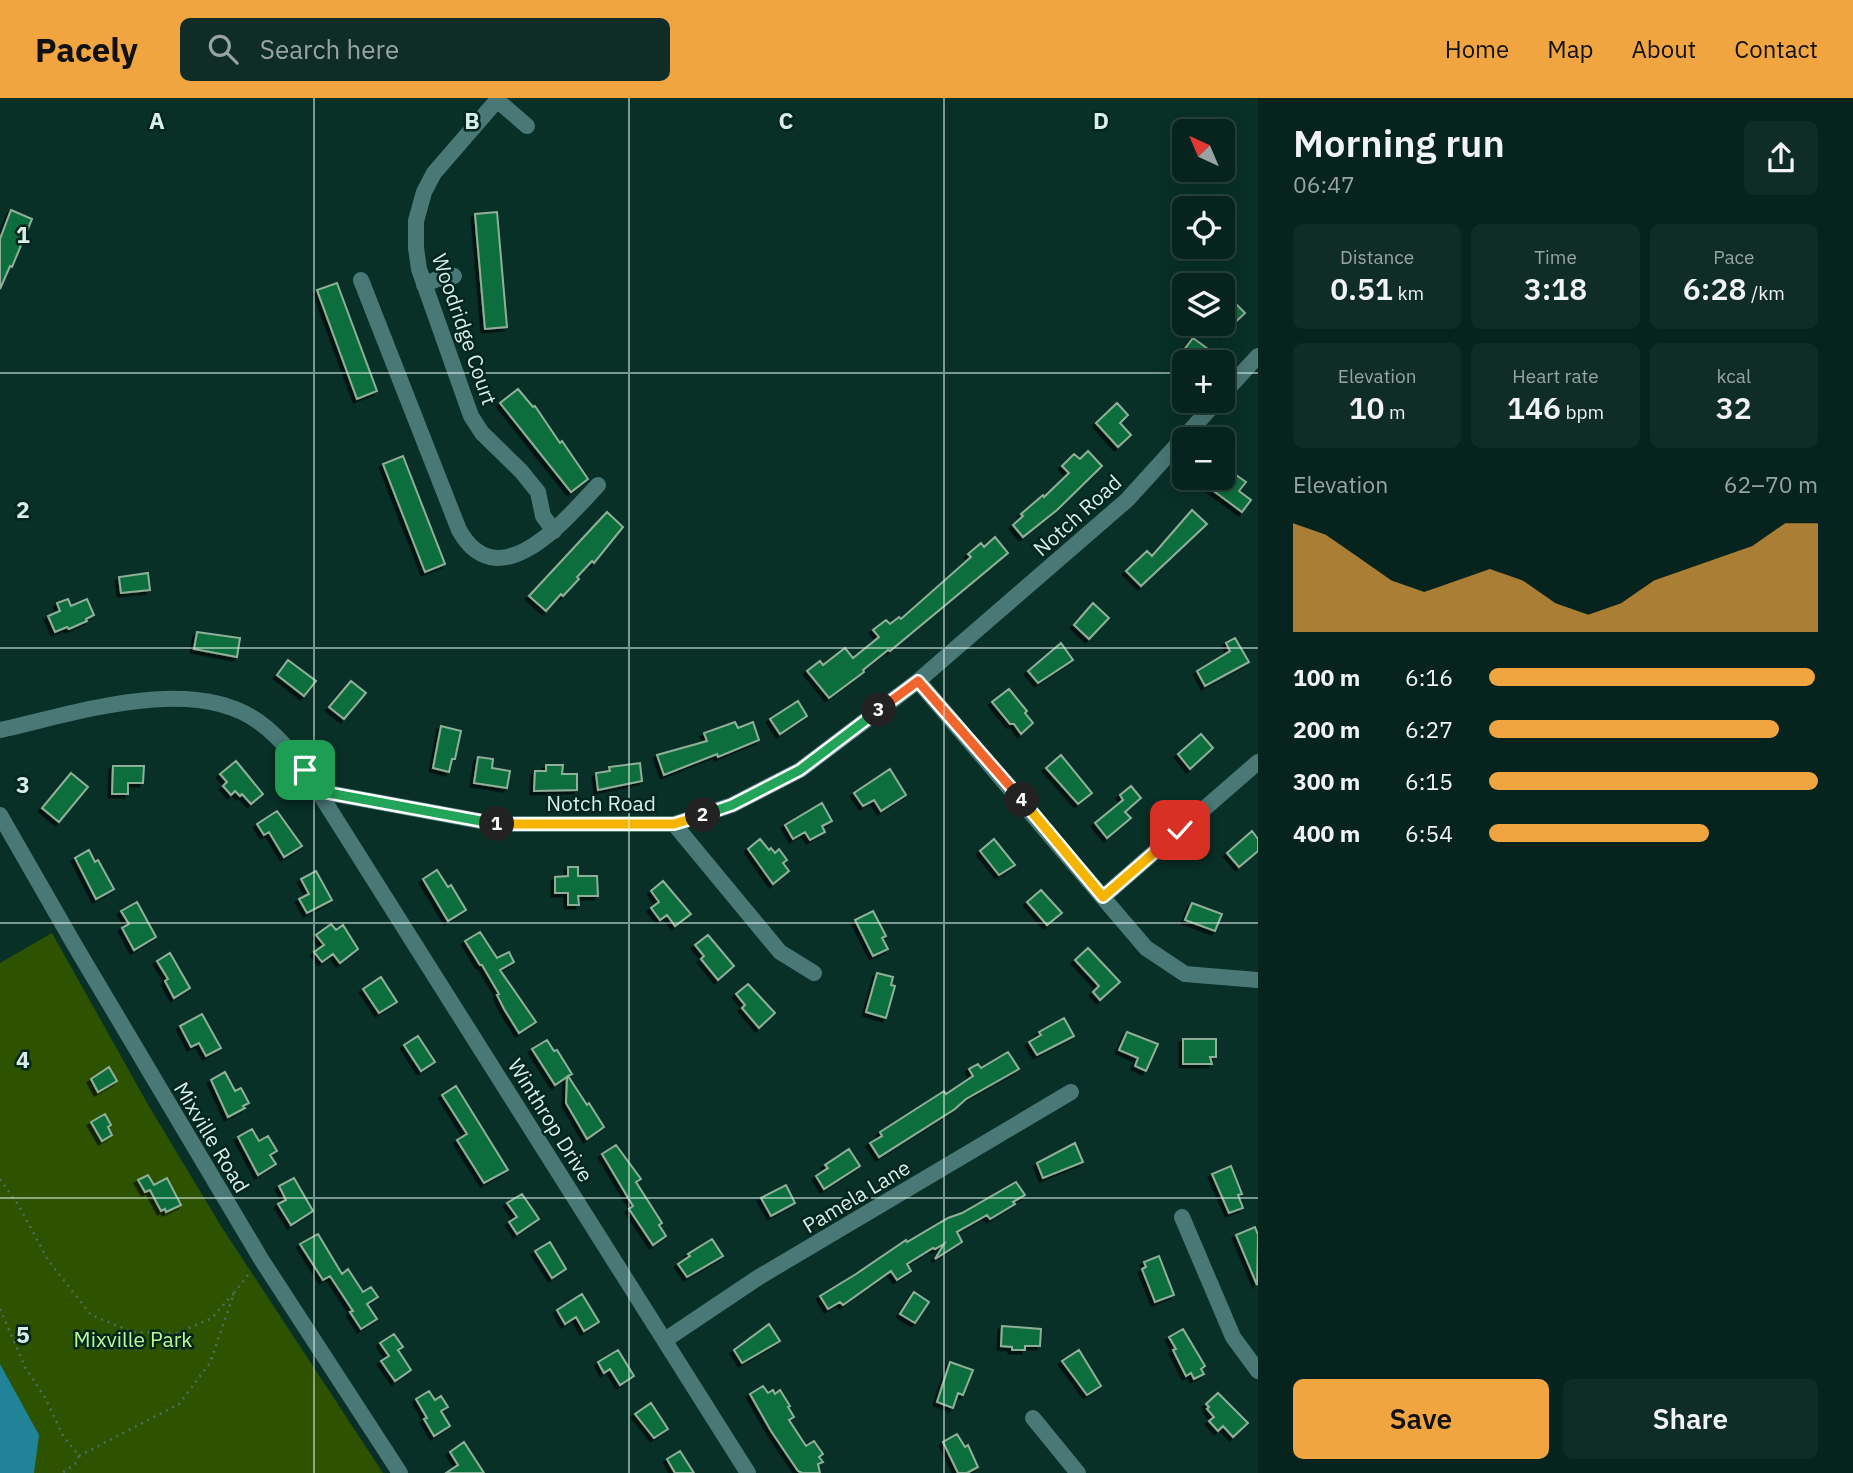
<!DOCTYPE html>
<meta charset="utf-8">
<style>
:root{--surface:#06241d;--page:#0f2c26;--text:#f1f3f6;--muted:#98a4a4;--line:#27413b;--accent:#f1a540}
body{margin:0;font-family:"IBM Plex Sans",sans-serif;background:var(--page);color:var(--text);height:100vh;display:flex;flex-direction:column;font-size:26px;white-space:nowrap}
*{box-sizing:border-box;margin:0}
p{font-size:23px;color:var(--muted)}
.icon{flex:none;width:38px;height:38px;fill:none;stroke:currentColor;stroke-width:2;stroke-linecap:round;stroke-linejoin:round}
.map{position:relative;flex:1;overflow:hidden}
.side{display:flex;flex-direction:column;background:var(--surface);width:595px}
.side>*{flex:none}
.needle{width:46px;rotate:316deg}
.controls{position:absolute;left:1172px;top:21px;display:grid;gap:14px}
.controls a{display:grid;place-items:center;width:63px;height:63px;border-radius:10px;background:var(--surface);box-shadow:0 4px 18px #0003,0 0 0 2px var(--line);font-size:35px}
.pin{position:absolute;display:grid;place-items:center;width:60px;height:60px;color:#fff;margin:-30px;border-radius:14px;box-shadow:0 4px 10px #0006}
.km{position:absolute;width:35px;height:35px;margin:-18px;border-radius:50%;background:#222;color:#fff;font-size:19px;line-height:35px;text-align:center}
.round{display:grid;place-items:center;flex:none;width:74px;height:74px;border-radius:10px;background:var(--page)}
.summary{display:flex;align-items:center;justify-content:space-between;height:119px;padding:0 35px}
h1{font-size:38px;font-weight:600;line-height:52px}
.figures{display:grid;grid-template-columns:repeat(3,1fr);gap:10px;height:119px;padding:7px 35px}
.figures div{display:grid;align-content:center;border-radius:10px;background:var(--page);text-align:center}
.figures b{font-size:30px;font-weight:600}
.figures small{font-size:19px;font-weight:400}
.figures p{font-size:19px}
.chart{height:196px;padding:14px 35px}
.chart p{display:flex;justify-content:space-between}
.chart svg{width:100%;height:126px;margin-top:7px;fill:var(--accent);opacity:.7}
.cta{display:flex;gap:14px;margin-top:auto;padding:14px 35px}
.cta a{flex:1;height:80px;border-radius:10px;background:var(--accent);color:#111;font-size:28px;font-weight:600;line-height:80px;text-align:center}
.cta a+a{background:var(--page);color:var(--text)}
ul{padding:0 35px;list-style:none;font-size:23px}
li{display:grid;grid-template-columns:112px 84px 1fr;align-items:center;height:52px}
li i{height:18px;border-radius:9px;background:var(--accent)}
header{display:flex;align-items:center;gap:42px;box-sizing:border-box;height:98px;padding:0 35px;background:var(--accent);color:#111}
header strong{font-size:33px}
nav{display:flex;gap:38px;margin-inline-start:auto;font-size:24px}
.search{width:490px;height:63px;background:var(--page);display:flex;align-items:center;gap:18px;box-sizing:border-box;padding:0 24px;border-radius:10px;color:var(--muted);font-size:26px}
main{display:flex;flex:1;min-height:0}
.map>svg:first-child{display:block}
.green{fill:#2d5300}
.water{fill:#218398}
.building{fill:#116e3d;stroke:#90af99;stroke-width:2;filter:url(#shadow)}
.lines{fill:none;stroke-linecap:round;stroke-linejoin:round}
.path{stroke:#4c6d65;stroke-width:2.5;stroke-dasharray:2 5;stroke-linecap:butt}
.minor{stroke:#497877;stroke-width:16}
.split-1-casing{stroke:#fff;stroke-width:14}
.split-2-casing{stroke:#fff;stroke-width:14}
.split-3-casing{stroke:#fff;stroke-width:14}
.split-4-casing{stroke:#fff;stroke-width:14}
.split-5-casing{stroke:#fff;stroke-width:14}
.split-1{stroke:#22a559;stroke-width:9}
.split-2{stroke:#f5b400;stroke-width:9}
.split-3{stroke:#22a559;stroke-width:9}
.split-4{stroke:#f0652b;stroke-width:9}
.split-5{stroke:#f5b400;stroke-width:9}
.grid{fill:none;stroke:#daeee8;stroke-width:2;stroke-opacity:0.55}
.labels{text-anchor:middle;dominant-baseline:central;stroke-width:5;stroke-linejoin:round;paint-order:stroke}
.street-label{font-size:21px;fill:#daeee8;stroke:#00261e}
.park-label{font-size:21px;fill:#bef892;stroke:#00261e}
.grid-label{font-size:23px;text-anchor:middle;font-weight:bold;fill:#daeee8;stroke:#00261e;stroke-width:5;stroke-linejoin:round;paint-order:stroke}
</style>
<header>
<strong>Pacely</strong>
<div class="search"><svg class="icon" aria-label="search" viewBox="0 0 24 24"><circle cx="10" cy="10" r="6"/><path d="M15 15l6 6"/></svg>Search here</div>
<nav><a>Home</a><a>Map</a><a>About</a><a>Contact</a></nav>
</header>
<main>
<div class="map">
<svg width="1258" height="1375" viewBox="0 0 1258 1375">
<defs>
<filter id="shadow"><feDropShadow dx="-3.5" dy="3.5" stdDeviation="0" flood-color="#0009"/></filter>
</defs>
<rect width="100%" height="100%" fill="#083027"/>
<!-- green -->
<path class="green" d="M52,835L150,1010L221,1128L383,1375H0V865Z"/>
<!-- water -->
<path class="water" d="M0,1266L39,1337L34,1375H0Z"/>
<!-- building -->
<path class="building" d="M11,112L32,121L12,169L10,168L0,191V141Z
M497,114L507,229L485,231L475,116Z
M337,185L377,293L357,301L317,192Z
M1233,203L1245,215L1223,236V213Z
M1193,240L1208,251L1199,264H1175Z
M518,291L533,309L535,308L560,345L562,343L588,381L571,394L500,305Z
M1117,305L1128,317L1120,325L1131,337L1118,349L1096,325Z
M1088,353L1102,368L1057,412L1023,439L1013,427L1023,418L1021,416L1043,397L1044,399L1069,375L1062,368L1074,356L1080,361Z
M403,358L445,466L425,474L383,366Z
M1226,370L1246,384L1239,393L1251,402L1242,414L1211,391L1219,380H1223Z
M1192,412L1207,426L1141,488L1126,473L1147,453L1152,458Z
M607,414L623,429L594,465L592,463L577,479L579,481L563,498L561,496L546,513L529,498Z
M995,439L1008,455L890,553L888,552L863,572L864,574L829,600L807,573L820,563L823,567L845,550L853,560L879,539L873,532L886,522L890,526L899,519L901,521L971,459L968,456L981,445L984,449Z
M148,475L150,492L121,495L119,479Z
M68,501L71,508L87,501L94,517L86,521L87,523L69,531L67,529L55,534L48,518L60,513L57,505Z
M1093,505L1109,520L1089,541L1074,527Z
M197,534L240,540L237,559L194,551Z
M1235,540L1249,564L1205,588L1197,573L1230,553L1226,545Z
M1061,545L1073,562L1038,585L1028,573Z
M288,562L316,583L304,598L277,577Z
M351,583L366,595L344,621L329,609Z
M1009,591L1027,613L1025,615L1033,625L1021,636L1014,626H1010L992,604Z
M798,603L807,618L780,636L770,621Z
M735,624L738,630L753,624L759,642L718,659L717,656L664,677L657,657L707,643L704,635Z
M441,628L461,633L455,661H452L449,674L433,670Z
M1201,636L1213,650L1190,671L1178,656Z
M1061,657L1092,695L1078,706L1046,670Z
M478,659L493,661L492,670L510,673L507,690L474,685Z
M236,663L263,696L251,706L242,696L240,698L235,693L231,697L223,688L227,684L220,676Z
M640,665L642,683L598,692L596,675L610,673L609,669Z
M546,667H563L562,676H577V692L534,693L535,673H546Z
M113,668H144L143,685H128V696H112Z
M890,671L906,697L881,713L874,702L863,708L854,695Z
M71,675L88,689L59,724L42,710Z
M1131,688L1141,700L1125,714L1131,720L1107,740L1095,725L1123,702L1120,697Z
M822,705L832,723L822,728L825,734L810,742L805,734L793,741L785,727Z
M277,713L302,748L284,759L269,734L264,737L257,726Z
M1252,733L1258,741V753L1239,769L1227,755Z
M760,741L769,752L771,750L775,755L779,751L787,762L783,765L789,773L773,786L748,751Z
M994,741L1015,767L999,777L980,753Z
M89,752L95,764L98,762L114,791L96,801L75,760Z
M568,769H578V778H597L598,798H578L579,807H568V795H555V779L568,778Z
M437,772L448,789L451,787L466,812L448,823L423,781Z
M316,773L332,802L307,815L299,801L309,796L301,781Z
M663,783L691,816L675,828L667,817L660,822L651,810L659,804L651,793Z
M1041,792L1062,815L1047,827L1027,804Z
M137,804L156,839L134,852L122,830L129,826L121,813Z
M1192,805L1222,816L1215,833L1185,822Z
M873,813L886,838L882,840L888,851L873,858L855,822Z
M331,826L336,832L343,827L358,851L340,865L333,856L322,864L314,854L324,847L316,837Z
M480,834L497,860L509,854L514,864L500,872L536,924L519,935L504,911L497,897L499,896L482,867H480L465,843Z
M708,837L734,868L718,882L701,861L704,858L695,847Z
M1088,850L1120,884L1100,902L1093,894L1099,888L1075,862Z
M170,855L190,890L174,900L165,883L168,881L157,863Z
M877,875L893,879L891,887L895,888L886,920L866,914Z
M381,879L397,904L379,915L363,891Z
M748,886L775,915L759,930L742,910L745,907L736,896Z
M202,916L221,950L206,958L199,945L191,949L180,928Z
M1064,920L1074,938L1037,957L1029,944L1041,937L1039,934Z
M1127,934L1158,946L1146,973L1135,968L1138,960L1119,952Z
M418,938L435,964L421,973L404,947Z
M1183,941H1216V959H1210L1212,966H1183Z
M547,942L554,953L557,952L572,976L568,978L587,1007L589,1005L604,1029L587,1041L566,1005L567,979L555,987L532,951Z
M1008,954L1019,971L966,1001L955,1011L879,1059L870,1045L882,1038L880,1034L944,993L946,996L973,978L969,971L978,966L981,970Z
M109,969L117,983L98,994L91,981Z
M225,974L235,993L241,990L249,1005L243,1008L245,1010L228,1019L211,982Z
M456,988L508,1072L484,1085L457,1042L467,1036L442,997Z
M105,1016L111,1027L108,1029L112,1037L102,1043L91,1024Z
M252,1031L259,1043L268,1038L277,1053L270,1057L276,1066L258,1077L238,1039Z
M1075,1045L1083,1064L1043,1080L1037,1065Z
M616,1047L641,1081L636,1084L662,1125L659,1127L666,1138L653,1147L629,1111L633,1108L602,1056Z
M849,1051L860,1068L824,1091L816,1078L828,1070L825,1067Z
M1231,1068L1242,1096L1238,1097L1243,1110L1229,1115L1212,1076Z
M148,1077L154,1087L167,1080L181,1107L166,1114L165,1111L161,1113L150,1092L145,1094L138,1082Z
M294,1080L313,1113L291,1127L278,1106L286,1102L279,1088Z
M1016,1084L1025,1097L1013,1104L1015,1106L990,1121L987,1117L957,1134L962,1144L935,1161L944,1146L935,1151L933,1150L907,1166L911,1173L897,1182L891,1173L843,1207L840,1204L828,1211L820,1198L856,1176L906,1142L907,1144L948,1120L962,1115Z
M786,1087L795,1105L771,1118L761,1100Z
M522,1096L539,1121L517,1136L509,1124L517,1119L507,1105Z
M1255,1129L1258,1137L1257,1187L1236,1137Z
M318,1136L342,1176L348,1171L363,1194L371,1189L378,1199L367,1206L377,1221L361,1231L350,1214L353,1213L330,1178L323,1182L300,1146Z
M712,1141L723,1158L687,1179L678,1166L690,1158L688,1156Z
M550,1144L566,1171L552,1180L535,1153Z
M1159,1158L1174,1197L1155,1204L1142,1171L1146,1169L1144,1164Z
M914,1194L929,1204L915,1225L900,1216Z
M582,1196L599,1224L584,1233L576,1219L565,1226L557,1212Z
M769,1226L780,1243L742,1265L734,1252Z
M1002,1228L1041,1231L1040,1248H1025V1252H1012V1249L1001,1248Z
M1183,1231L1205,1268L1201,1271L1204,1276L1194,1281L1191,1275L1186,1278L1173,1252L1176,1251L1169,1239Z
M394,1236L403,1249L398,1252L411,1272L395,1283L381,1263L389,1258L380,1245Z
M618,1252L634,1278L620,1287L610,1271L604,1275L598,1264Z
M1079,1252L1101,1288L1087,1297L1062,1263Z
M950,1264L973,1272L963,1297L958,1295L953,1310L937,1304Z
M763,1288L768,1295L773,1292L775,1296L780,1292L790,1308L788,1309L794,1319L789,1322L806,1348L814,1343L823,1356L819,1359L823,1364L818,1366L820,1375H802L798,1373L771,1333L750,1296Z
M429,1293L435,1302L441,1298L448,1309L441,1313L450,1328L434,1338L424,1321L427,1320L416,1301Z
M1218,1295L1248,1325L1233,1339L1223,1328L1218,1333L1209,1323L1214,1319L1207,1311L1209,1309L1206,1306Z
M651,1305L668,1331L654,1340L635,1316Z
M957,1336L965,1349L968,1347L978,1369L967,1375H958L943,1344Z
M464,1344L484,1375H446L458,1367L450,1354Z
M680,1353L694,1375H675L667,1361Z"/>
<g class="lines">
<!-- path -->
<path class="path" d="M0,1081L19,1108L48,1162L91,1217L133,1234L177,1235L212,1220L234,1195
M0,1211L25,1269L46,1301L63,1338L79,1358L75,1366L62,1375
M79,1358L179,1306L210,1265L234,1195L251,1173"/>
<!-- minor -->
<path class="minor" d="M499,0L434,75L424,94L416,123V150L419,171L471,318L482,335L521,373L538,394L543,418L554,433
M497,2L527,28
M361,182L459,432C499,503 567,420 598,387
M424,187L437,181L454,178
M1223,296L1258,258
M918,583L1146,850L1185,876L1258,882
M0,632C74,616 192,575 259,624C284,642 302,668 318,693L496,726H674L732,707L800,672L918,583L1127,402L1217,303
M318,693L748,1375
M0,717L74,846L261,1161L400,1375
M674,726L780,854L814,875
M1103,799L1258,664
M1182,1119L1233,1239L1258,1273
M665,1242L759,1179L1071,994
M1033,1320L1078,1375"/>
</g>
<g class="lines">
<defs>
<path id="split-1" d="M305,672L318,693L497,726"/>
<path id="split-2" d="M497,726H674L703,717"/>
<path id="split-3" d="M703,717L732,707L800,672L879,612"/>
<path id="split-4" d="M879,612L918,583L1022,702"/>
<path id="split-5" d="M1022,702L1103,799L1180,732"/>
</defs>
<!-- split-1 casing -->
<use href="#split-1" class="split-1-casing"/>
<!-- split-2 casing -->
<use href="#split-2" class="split-2-casing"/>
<!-- split-3 casing -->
<use href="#split-3" class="split-3-casing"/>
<!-- split-4 casing -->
<use href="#split-4" class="split-4-casing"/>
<!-- split-5 casing -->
<use href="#split-5" class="split-5-casing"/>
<!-- split-1 -->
<use href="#split-1" class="split-1"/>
<!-- split-2 -->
<use href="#split-2" class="split-2"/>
<!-- split-3 -->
<use href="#split-3" class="split-3"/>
<!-- split-4 -->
<use href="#split-4" class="split-4"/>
<!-- split-5 -->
<use href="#split-5" class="split-5"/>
</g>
<!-- grid -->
<path class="grid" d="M314,0V1375M629,0V1375M944,0V1375M0,275H1185M1223,275H1258M0,550H1258M0,825H1258M0,1100H1258"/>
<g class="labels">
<!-- street labels -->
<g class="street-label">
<text transform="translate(465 231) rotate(71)">Woodridge Court</text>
<text transform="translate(1077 417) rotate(-42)">Notch Road</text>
<text x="601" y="705">Notch Road</text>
<text transform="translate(551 1022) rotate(58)">Winthrop Drive</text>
<text transform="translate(212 1039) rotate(59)">Mixville Road</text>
<text transform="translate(856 1098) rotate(-31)">Pamela Lane</text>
</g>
<!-- park labels -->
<g class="park-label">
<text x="133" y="1241">Mixville Park</text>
</g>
</g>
<g class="grid-label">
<text x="157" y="31">A</text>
<text x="472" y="31">B</text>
<text x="786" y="31">C</text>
<text x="1101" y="31">D</text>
<text x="23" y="145">1</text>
<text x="23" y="420">2</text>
<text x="23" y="695">3</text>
<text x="23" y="970">4</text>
<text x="23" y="1245">5</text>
</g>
</svg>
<div class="controls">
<a><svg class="needle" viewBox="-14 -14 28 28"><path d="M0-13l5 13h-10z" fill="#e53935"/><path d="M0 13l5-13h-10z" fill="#98a4a4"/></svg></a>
<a><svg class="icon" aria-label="locate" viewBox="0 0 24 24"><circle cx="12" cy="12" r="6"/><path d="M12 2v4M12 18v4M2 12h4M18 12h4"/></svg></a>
<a><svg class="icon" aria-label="layers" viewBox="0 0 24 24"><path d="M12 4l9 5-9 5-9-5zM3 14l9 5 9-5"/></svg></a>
<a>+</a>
<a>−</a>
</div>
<div class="pin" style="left:305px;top:672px;background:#1e9e55"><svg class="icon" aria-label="arrive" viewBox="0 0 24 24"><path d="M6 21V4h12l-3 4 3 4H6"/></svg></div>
<div class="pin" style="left:1180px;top:732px;background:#d93025"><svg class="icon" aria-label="check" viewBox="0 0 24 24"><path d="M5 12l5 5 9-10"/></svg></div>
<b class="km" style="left:497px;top:726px">1</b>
<b class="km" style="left:703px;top:717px">2</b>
<b class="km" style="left:879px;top:612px">3</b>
<b class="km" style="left:1022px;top:702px">4</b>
</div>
<section class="side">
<div class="summary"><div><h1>Morning run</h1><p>06:47</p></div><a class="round"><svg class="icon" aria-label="share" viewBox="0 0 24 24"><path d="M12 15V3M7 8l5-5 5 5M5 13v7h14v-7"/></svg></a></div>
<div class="figures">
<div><p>Distance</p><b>0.51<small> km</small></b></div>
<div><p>Time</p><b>3:18</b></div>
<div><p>Pace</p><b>6:28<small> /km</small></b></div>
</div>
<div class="figures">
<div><p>Elevation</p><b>10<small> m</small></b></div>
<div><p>Heart rate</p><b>146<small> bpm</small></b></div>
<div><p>kcal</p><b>32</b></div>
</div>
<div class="chart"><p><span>Elevation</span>62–70 m</p>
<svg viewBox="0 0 160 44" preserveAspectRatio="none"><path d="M0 44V6L10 10L20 18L30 26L40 30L50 26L60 22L70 26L80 34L90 38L100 34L110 26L120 22L130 18L140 14L150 6L160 6V44z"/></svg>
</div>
<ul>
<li><b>100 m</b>6:16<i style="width:99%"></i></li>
<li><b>200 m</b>6:27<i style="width:88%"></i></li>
<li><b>300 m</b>6:15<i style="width:100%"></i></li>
<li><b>400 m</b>6:54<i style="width:67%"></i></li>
</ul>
<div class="cta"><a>Save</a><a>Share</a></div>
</section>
</main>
